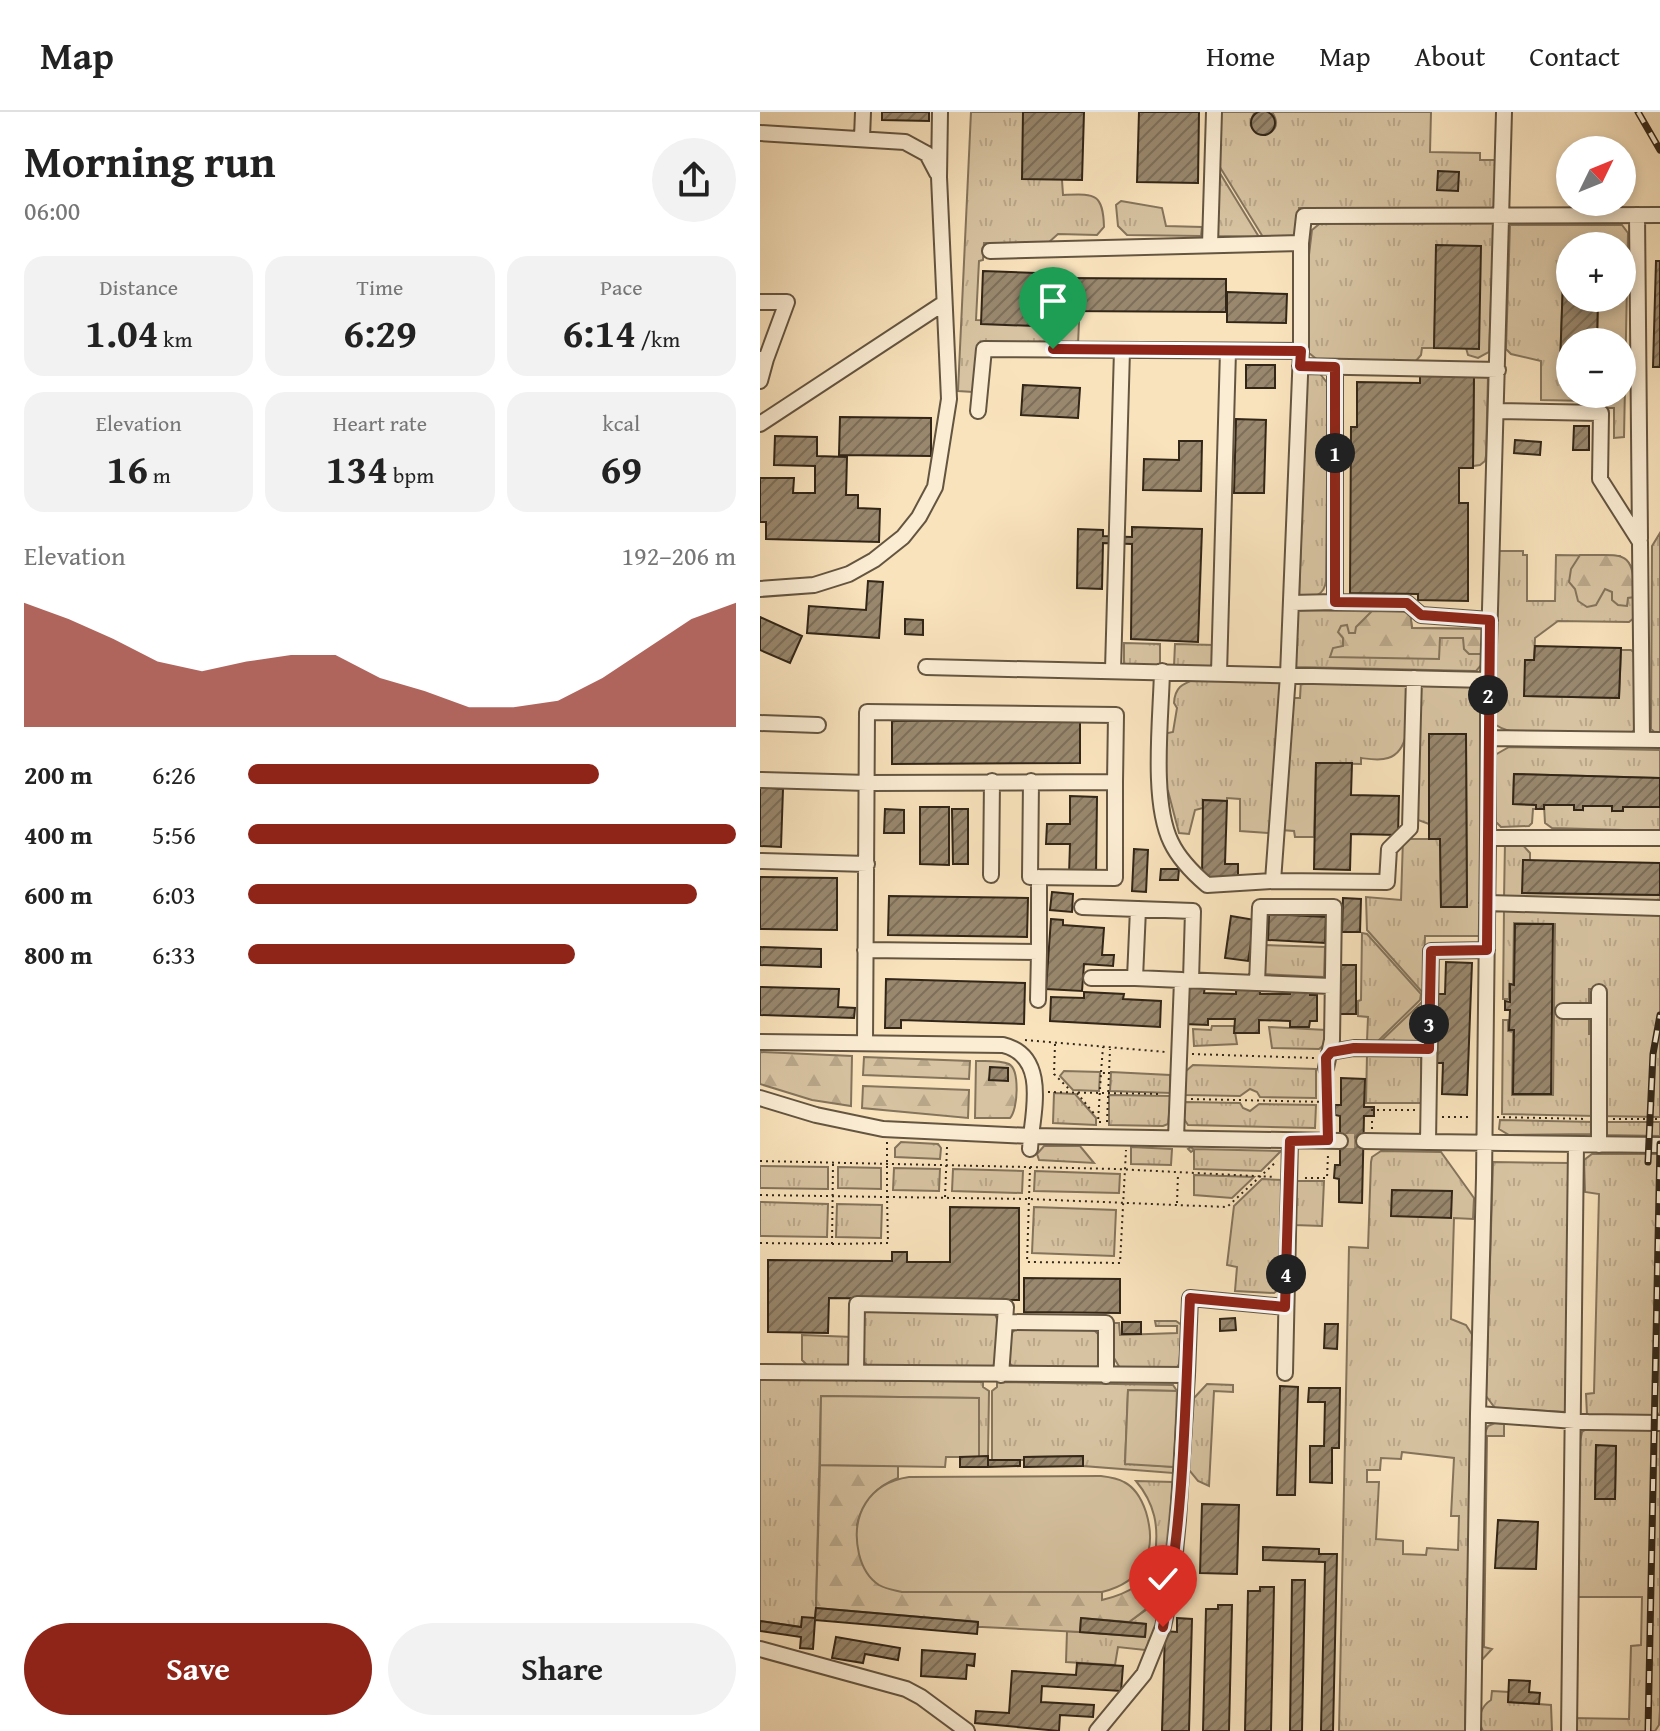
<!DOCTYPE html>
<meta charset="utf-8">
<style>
:root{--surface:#fff;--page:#f2f2f2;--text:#222;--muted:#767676;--line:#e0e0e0;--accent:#8f2418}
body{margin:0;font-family:"Gentium Book Plus",serif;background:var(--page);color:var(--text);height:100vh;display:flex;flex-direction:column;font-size:30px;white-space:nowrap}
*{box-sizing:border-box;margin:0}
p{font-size:26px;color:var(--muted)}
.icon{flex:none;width:44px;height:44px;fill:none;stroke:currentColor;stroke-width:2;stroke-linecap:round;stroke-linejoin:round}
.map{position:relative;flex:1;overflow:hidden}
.panel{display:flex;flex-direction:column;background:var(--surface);width:760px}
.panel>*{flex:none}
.needle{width:52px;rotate:47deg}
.buttons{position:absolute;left:796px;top:24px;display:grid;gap:16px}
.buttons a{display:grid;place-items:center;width:80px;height:80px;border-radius:50%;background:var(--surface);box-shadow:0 4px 12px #0003;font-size:40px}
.pin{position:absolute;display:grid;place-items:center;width:68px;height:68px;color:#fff;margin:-82px -34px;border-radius:50% 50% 50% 0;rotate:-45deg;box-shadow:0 0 8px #0007}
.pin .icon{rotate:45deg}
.km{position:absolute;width:40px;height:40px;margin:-20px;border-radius:50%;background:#222;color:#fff;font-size:22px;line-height:40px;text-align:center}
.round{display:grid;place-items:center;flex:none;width:84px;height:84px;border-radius:42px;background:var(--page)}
.summary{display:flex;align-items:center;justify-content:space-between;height:136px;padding:0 24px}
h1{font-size:44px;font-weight:600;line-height:60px}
.stats{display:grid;grid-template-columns:repeat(3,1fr);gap:12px;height:136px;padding:8px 24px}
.stats div{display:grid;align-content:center;border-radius:20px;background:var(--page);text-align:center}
.stats b{font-size:40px;font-weight:600}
.stats small{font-size:22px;font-weight:400}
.stats p{font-size:22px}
.chart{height:224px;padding:16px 24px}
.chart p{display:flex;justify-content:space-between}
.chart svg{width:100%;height:144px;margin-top:8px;fill:var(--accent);opacity:.7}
.action{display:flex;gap:16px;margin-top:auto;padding:16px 24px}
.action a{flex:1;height:92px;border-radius:48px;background:var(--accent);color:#fff;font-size:32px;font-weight:600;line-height:92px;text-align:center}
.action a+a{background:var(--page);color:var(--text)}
ul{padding:0 24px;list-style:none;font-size:26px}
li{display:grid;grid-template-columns:128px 96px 1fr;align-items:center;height:60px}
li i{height:20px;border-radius:10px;background:var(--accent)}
header{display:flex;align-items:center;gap:48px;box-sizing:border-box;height:112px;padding:0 40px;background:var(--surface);border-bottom:2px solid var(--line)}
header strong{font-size:38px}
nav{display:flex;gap:44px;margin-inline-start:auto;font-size:28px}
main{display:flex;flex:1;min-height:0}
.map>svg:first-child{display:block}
.grass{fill:url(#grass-tufts);stroke:#84745c;stroke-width:2;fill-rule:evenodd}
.forest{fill:url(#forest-firs);stroke:#84745c;stroke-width:2}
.pitch{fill:#d7c3a1;stroke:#84745c;stroke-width:2}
.building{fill:url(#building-hatch);stroke:#322618;stroke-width:2}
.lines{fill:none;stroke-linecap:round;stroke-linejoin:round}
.minor-tunnel{stroke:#d1bd9c;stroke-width:14;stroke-dasharray:14 7;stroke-linecap:butt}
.minor-casing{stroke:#645541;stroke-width:18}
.path{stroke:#322618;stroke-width:2;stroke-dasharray:2 4;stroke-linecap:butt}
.minor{stroke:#fbedd4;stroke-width:14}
.rail-casing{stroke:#322618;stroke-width:7}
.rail{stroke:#fbedd4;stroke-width:4;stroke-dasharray:12;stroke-linecap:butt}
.route-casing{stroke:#fff;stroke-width:16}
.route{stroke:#8f2418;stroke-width:10}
</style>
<header>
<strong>Map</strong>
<nav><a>Home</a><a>Map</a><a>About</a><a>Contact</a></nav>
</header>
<main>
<section class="panel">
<div class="summary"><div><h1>Morning run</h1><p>06:00</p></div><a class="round"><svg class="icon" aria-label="share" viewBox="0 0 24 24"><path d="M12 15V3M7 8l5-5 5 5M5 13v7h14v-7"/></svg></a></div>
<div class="stats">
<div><p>Distance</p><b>1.04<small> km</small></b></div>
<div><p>Time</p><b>6:29</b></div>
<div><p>Pace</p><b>6:14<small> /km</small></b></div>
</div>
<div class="stats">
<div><p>Elevation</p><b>16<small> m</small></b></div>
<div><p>Heart rate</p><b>134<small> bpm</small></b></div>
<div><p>kcal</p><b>69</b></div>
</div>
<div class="chart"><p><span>Elevation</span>192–206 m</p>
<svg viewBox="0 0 160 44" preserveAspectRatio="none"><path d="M0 44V6L10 11L20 17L30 24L40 27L50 24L60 22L70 22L80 29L90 33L100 38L110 38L120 36L130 29L140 20L150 11L160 6V44z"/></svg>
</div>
<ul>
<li><b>200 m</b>6:26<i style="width:72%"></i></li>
<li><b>400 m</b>5:56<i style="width:100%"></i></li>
<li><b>600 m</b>6:03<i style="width:92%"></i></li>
<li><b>800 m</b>6:33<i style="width:67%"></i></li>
</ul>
<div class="action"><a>Save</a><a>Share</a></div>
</section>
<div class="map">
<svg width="900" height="1619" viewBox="0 0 900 1619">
<defs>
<pattern id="grass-tufts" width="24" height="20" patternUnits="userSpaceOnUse" patternTransform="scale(2)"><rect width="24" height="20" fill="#d7c3a1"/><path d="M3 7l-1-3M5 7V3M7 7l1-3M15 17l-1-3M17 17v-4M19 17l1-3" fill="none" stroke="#b9a78a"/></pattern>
<pattern id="forest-firs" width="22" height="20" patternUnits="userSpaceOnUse" patternTransform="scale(2)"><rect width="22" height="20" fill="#d7c3a1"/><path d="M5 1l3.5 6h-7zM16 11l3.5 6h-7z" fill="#b9a78a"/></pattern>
<pattern id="building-hatch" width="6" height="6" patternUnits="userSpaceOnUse" patternTransform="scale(2)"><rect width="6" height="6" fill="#99886e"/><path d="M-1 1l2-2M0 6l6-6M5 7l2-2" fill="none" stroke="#7d6f59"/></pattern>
</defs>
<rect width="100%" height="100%" fill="#f9e3bd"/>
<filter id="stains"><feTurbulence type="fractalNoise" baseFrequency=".0025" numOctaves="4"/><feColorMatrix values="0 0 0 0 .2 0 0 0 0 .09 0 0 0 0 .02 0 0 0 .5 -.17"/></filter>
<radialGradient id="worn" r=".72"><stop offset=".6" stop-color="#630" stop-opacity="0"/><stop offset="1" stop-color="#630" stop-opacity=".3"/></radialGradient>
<!-- grass -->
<path class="grass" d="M211,0H263L302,68L303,83C334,82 343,80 344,115L337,123L298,122L288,131H224L223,148L219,149L216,208L319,210L318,232L221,231L213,280L198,279Z
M460,0H495C476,29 531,29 512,0H671L670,40L720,41V48H740L735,96H539L538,121L534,125H503L458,52Z
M458,58L499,125L457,124Z
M361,89L402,96L406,114L442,115L441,124L367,123L358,114L356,93Z
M564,108L734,111L729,240L718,246L708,243L677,133L674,236H662L661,243L655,250L559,249L549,241V143L552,118Z
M750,113H862L868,121L864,325L854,326V296H829V289L781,288V249L751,242L746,237ZM810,134H862V186H838L837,230H862V282H810V254L800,253L804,140L810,139Z
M547,258H557L568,272L566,469C564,485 553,485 539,486Z
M714,264H728L726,344L725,349L720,353L713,354Z
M900,421V625L891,617L892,434Z
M738,439H763V443H767V489H795L796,443L860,444L874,457V506L869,510L798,509L775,526L774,548H765V584L859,586L861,538H871L876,542L875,617L869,624C839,624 758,629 736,613Z
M538,498L650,500L652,516L724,517L723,551L716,559L535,555Z
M364,531L400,532V554L364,553Z
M415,532L454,533V555L414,554Z
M438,566L523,569L511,719L508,721L480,719V687L467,686V689L444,688L443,696L435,698L429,722L419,721L408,679L404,677L403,622L413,620L417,596L414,591C415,574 423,572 438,566Z
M541,568L647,574C647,594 654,638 628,646C620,649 609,647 601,646V652L556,651L554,725H535L534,719L521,718L529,586H540Z
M661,573L717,575L723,582L720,824H665L663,881L607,818L606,785L641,788L643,727H680L681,794H707L706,623H669V712L658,708L655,705Z
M749,635L900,638V666L754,662L753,692L776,693V697H773L772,711L769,714L741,715L736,710L735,643Z
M784,693H814L823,698V694H852V699L863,695H900V719L792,716L785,711Z
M745,730H760L770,741V748L763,749V781L900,783V792L744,787Z
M744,798L900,801V1005L841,1004L842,923L847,922L846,877H829V922H835V1004L742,1002L743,908H748V919L753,920L752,983H793L795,812L754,811L753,872H749V887H743Z
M602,821L607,822L661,882L660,888L618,929H607L608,905L598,904V889L601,888Z
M503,833L565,835L564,865L502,862Z
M663,889L661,929H621Z
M452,914H474L477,932L434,934L433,917L451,918Z
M509,915L566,918L565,932L559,937L512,936Z
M607,942L661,944L662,991H606Z
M433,953L556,957V986L500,985L497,980L490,977L480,984L425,983L426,959Z
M304,959L340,960L339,979L313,978L300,964Z
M351,960L410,963L411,981L350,979Z
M294,981L315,982L336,1006V1013L293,1011Z
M349,983L411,984L408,1012L403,1014L349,1013Z
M425,990L480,991L483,996L490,999L499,992L556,993L555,1016L428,1013L424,1007Z
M740,1008L834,1010L832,1022L749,1023L739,1017Z
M841,1010H900V1024L843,1023Z
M141,1030L178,1032L181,1036L180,1047L135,1045V1036Z
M284,1034H320L334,1051L279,1048L277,1042Z
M371,1035L412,1037L411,1053L371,1052Z
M431,1035L433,1037L521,1039L501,1059L434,1057V1038L431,1040L428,1037Z
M621,1039L681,1040L714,1086L713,1107L694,1106L691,1207L706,1213L713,1224L705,1619H579L589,1135L608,1136L611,1050L612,1045ZM642,1340L694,1346L691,1404H699L698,1438L667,1436L666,1443L643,1442V1429L616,1427L619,1370H607V1358H620L621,1346L641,1347Z
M900,1042V1301L889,1307L827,1303L826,1282L834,1281L839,1082L825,1080L824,1048L832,1042Z
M733,1050L809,1051L805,1300L735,1296L726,1284Z
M0,1054L68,1055V1077L0,1076Z
M78,1055L121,1056V1077L78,1076Z
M134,1056L180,1057L179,1079L133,1078Z
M193,1057L263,1059L262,1081L192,1079Z
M275,1059L360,1062L359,1081L274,1079Z
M434,1063L494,1065L472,1086L434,1083Z
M502,1067L523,1068L518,1178L514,1181L475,1179L477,1155L467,1153L474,1094Z
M535,1069H564L562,1114L534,1113Z
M0,1090L68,1092L67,1125L0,1124Z
M77,1092L122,1093L121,1126L76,1125Z
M274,1095L356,1098L354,1144L272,1141Z
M106,1198L234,1200L238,1209L236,1252L233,1256L109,1255L103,1249V1205Z
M395,1209H416L423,1214L419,1252L415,1259L360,1256L354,1246L353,1211H359L360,1223L417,1221V1214H396Z
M256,1217H333L340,1224V1252L335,1256H255L248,1250V1224Z
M42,1223L92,1225L89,1252L81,1256L49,1255L42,1248Z
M0,1266L223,1270V1275L229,1279L228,1344L219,1345V1286L61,1284L56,1496L55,1506L41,1515L0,1509Z
M237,1270L413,1273L417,1279L368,1278L365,1351L414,1355L413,1361L323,1354V1344L265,1345L264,1348H232V1279L237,1275Z
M447,1272L473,1273V1280L454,1279L449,1374L438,1369L429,1358L434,1286Z
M735,1311L744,1312V1324H727L724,1535L732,1537L720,1550L723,1325L728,1314Z
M828,1316L900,1317V1598L899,1613L895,1619H812V1606L869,1607L871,1534L881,1533L882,1485H816L820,1330L822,1320ZM836,1334H856L855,1387H835Z
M376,1369L413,1370L405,1448L401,1443H395C399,1414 395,1392 376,1369Z
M402,1478C400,1500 398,1520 385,1538L358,1535L355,1553L306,1550L307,1519L385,1525L386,1512L369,1510L390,1495Z
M732,1579L749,1580L748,1590L791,1593L792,1619H723C716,1608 721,1594 731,1588Z"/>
<!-- forest -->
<path class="forest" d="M820,443C864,444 873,435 875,485L868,486L867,494L858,493L852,488V480L845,477L836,493L827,495L818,489L815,477L809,470L811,457Z
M612,499L650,500L652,516L724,517L723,542H709L704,537L703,526H680L679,547L570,545L573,536L583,534V526L578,520L581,514L587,513L589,521H595L596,515Z
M0,940L92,944L91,994L52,988L0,972Z
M104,945L210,949L209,967L103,963Z
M216,949C226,949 240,948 249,952C260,958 258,998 250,1006H215Z
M103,974L209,978L208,1006L102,996Z
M60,1353L138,1354V1366C116,1374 102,1392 97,1413L142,1480H342V1488C367,1482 391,1471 395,1443H401L405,1448C402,1485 399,1488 369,1510L321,1506L320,1520L222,1515H218V1510L56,1496Z"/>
<!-- pitch -->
<path class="pitch" d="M368,1278L417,1279L414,1355L365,1352Z
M61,1284L219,1286V1345H186L185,1355L60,1353Z
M340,1364C348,1365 357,1366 364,1370C376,1376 382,1388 386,1400C398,1440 383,1470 342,1480H142C134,1478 126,1477 119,1473C108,1466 102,1454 99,1442C90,1403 109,1371 149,1365Z"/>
<!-- building -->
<path class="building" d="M491 11a12 12 0 1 1 24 0a12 12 0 1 1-24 0Z
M122,0H169V9L122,8Z
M263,0H324L322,68L262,67Z
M379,0H439L438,71L377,70Z
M678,59L699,60L698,79L677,78Z
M676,133L721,134L719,237L674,236Z
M804,139H810V186H838L837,230H810V254H800Z
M896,149H900V255H893Z
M223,159L303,162L301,215L221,212Z
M305,166L466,167V200L304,199Z
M467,180L527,182L526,211L467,210Z
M486,253H515V276H486Z
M660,264H714L713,356H699V391H708V489L658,488V482L590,481L591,315H597V270L660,271Z
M263,273L320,276L318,306L261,303Z
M80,305L171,306V344L79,343Z
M476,307L506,308L504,381H474Z
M814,314H829V338H813Z
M15,324L57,325V344L87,345L86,383H98V396L120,397L119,430L6,427V410H0V366H34L33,381H55V354L14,353Z
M755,328L781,330L780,343L754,341Z
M419,329H442L441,379L383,378L384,347L419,348Z
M372,415L442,417L438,530L371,527L372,432L343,431L342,477L317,476L318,417L343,418V424L372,425Z
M108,469L123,470L119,526L47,521L49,494L106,498Z
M0,505L42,524L30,551L0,538Z
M145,507L163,508V523L145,522Z
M775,534L861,536L859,586L764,584L765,548H774Z
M320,608V651L132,652V609Z
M669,622H706L707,795H681L680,727H669Z
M556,651H592L591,683L639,684L638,723L591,722L590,758L554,757Z
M754,662L900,666V695H863V699H852V694H823V698H814V693H784V697H776V693L753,692Z
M0,675L23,677L21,735L0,734Z
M310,684L337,685L336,764L309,763L310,732H286L287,712H310Z
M443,688L467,689L465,752H478V768L442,767Z
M160,695H189V753L160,752Z
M125,697L144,698V721H124Z
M192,697H208V752H193Z
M374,737L388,738L386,780L372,779Z
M763,748L900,751V783L762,781Z
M401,757H419L418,768H400Z
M0,765L77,766V818L0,817Z
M292,780L313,782L312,800L290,798Z
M129,784L268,786L267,825L128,823Z
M583,786L601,787L600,820H582Z
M509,802L566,805L565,831L508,828Z
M471,804L495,808L488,849L465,846Z
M291,807L303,808V813L344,816L342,843H354L353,854L324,852L322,879L286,877Z
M755,812H793L791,982H753L754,918H749L750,898H745V889L750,890V872L754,873Z
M0,835L61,837V855L0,853Z
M686,850L712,851L707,983L682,982L683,951H677L678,882H685Z
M579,853H596V902H578Z
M126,867L265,871L264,912L141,908V916H125Z
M425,874H445L444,881L476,882V876H500V882H530V875L550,876V883H557V909H550L549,915H530V909L499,908V921H474L475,907H448V913L424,912Z
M0,875L79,877L78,895L95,896L94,906L0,903Z
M324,880L364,882L363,887L401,889L400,915L290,909L291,885L324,886Z
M230,955L248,956V969L229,968Z
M581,966L605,967L604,995H614V1004H604L602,1091L579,1090V1067L574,1066L575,1053H580V1004L575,1003V993H581Z
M632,1078L692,1079L691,1106L631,1104Z
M190,1095L259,1096V1188L69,1186L68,1221L8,1220V1148L132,1149V1140H147V1150H190Z
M264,1166L360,1167V1201L264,1200Z
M475,1206L476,1218L460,1219V1207Z
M362,1210H381V1222H362Z
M565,1212H578L577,1237L564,1236Z
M520,1274L538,1275L535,1383H517Z
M549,1276H580L579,1336H572V1371L550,1370V1334H564L565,1290H548Z
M836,1333L856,1334L855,1387H835Z
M228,1344V1355H200V1345Z
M323,1344V1354L264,1355V1345Z
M228,1348H260V1354L228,1355Z
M442,1392L479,1393L477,1462L440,1461Z
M738,1408L778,1410L776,1457L735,1456Z
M503,1435L559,1437V1442H577L573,1619H561L565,1450L503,1448Z
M532,1468H545L542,1619H530Z
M500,1475H514L511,1619H485L488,1479H500Z
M458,1493H472L469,1619H443L446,1497H458Z
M56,1496L218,1510L217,1522L55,1508L53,1537L40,1536L41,1525L0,1519V1509L41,1515L42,1505L55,1506Z
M321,1506L386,1512L385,1525L320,1520Z
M417,1506L432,1507L429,1619H402L405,1519L417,1520Z
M76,1525L140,1536L138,1548L105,1542L103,1551L72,1546Z
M162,1538L215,1542L214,1554L207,1553L206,1567L161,1564Z
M317,1551L363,1554L361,1579L282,1574L281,1590L334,1593L333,1605L300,1603L299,1619L215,1611L216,1599L249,1601L252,1559L316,1563Z
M749,1568L770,1569L769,1580L780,1581L779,1592L748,1590Z"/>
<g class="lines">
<!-- minor-tunnel -->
<path class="minor-tunnel" d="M580,1029H604"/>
<defs>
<path id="minor" d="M0,21L145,30L167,42L177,61
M102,26L103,0
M877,103L880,427
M541,131L544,104L900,103
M450,133L454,0
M230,139L541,131V239
M0,190H27L6,247H0
M540,254L738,258
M0,269L6,247
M218,299L224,237L541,239L528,563L513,769L627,770L629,737L650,716L654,566
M737,299L841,301L840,367L880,430L882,628
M0,312L184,191
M0,477L54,473L89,462L114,448L143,425L159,405L175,375L189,287L179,65L180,0
M575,490L647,491L661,503L730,508
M531,491L575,490V255
M166,555L728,568V726
M353,558L362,238
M402,559C401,606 391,689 411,730C419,747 433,761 447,773L513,769
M459,561L468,239
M728,568L744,0
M0,611L58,613
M728,626L900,628
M0,668L108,671L355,670L356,603L107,600L105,931
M271,669L270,765L355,766V670
M0,749L107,752
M231,763L232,669
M727,791L900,796
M322,795L433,799L431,868
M378,797L375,866L422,868L416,1026
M105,838L279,840V765
M727,838L671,839L668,1030L900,1033
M331,866H375
M422,868L497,871L500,795H574L572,928L566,956
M497,871L571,874
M278,888L279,840
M803,899H839
M0,930L243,933C285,943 275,992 271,1024L123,1017L56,1003L0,986
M571,940L594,936L669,937
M604,1029L668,1030
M839,1033V880
M270,1037L271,1024L580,1029
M245,1210L346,1211V1264
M0,1260L427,1263L418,1408L412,1472L403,1515L384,1562L337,1619
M96,1261L97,1192L246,1195L241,1263
M525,1261L530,1029
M427,1263L430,1186L525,1195
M718,1302L724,1066L728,726H900
M0,1537L146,1577L161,1585L207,1619
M713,1619L718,1302L828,1310L900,1311
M809,1619L816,1033"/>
</defs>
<!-- minor casing -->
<use href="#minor" class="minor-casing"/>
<!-- path -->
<path class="path" d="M265,928L406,940
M295,932L294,962L311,979
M432,942L554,946
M341,960L343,935
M566,969L567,1014
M288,980L402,982
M317,981L336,1004
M431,987L566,990
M682,1005H711
M737,1005L827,1007
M853,1007H900
M341,1010H338L341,961H349
M347,1010L350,937
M612,1017V998H655
M0,1049L356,1057L515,1065
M270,1055L267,1150L360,1151L366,1038
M545,1066H567L568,1043
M0,1083L127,1085V1029
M185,1085L187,1035
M417,1091L418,1062
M0,1131L72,1132L73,1052
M72,1132L128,1131L127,1085L268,1087L467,1095L517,1049"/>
<!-- minor -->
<use href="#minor" class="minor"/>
<defs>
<path id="rail" d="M878,0L900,38
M888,1050L893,942L900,903
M888,1619L900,1032"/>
</defs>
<!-- rail casing -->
<use href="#rail" class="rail-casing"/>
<!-- rail -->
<use href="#rail" class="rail"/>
</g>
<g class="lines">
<defs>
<path id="route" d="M293,237L541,239L540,254L575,255V490L647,491L661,503L730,508L727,838L671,839L669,937L594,936L571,940L566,946L568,1028L530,1029L525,1195L430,1186C425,1295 424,1407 403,1515"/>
</defs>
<!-- route casing -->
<use href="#route" class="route-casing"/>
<!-- route -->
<use href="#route" class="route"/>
</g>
<rect width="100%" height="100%" filter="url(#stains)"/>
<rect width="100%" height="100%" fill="url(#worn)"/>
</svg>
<div class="buttons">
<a><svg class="needle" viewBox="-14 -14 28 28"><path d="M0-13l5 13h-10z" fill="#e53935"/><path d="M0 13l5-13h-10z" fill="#767676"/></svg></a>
<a>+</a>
<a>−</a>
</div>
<div class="pin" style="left:293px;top:237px;background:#1e9e55"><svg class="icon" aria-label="arrive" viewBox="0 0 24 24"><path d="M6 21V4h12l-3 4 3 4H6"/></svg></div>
<div class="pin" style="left:403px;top:1515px;background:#d93025"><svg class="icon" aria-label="check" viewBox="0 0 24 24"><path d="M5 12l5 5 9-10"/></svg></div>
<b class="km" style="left:575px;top:341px">1</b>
<b class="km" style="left:728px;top:583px">2</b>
<b class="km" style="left:669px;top:912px">3</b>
<b class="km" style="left:526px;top:1162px">4</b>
</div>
</main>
